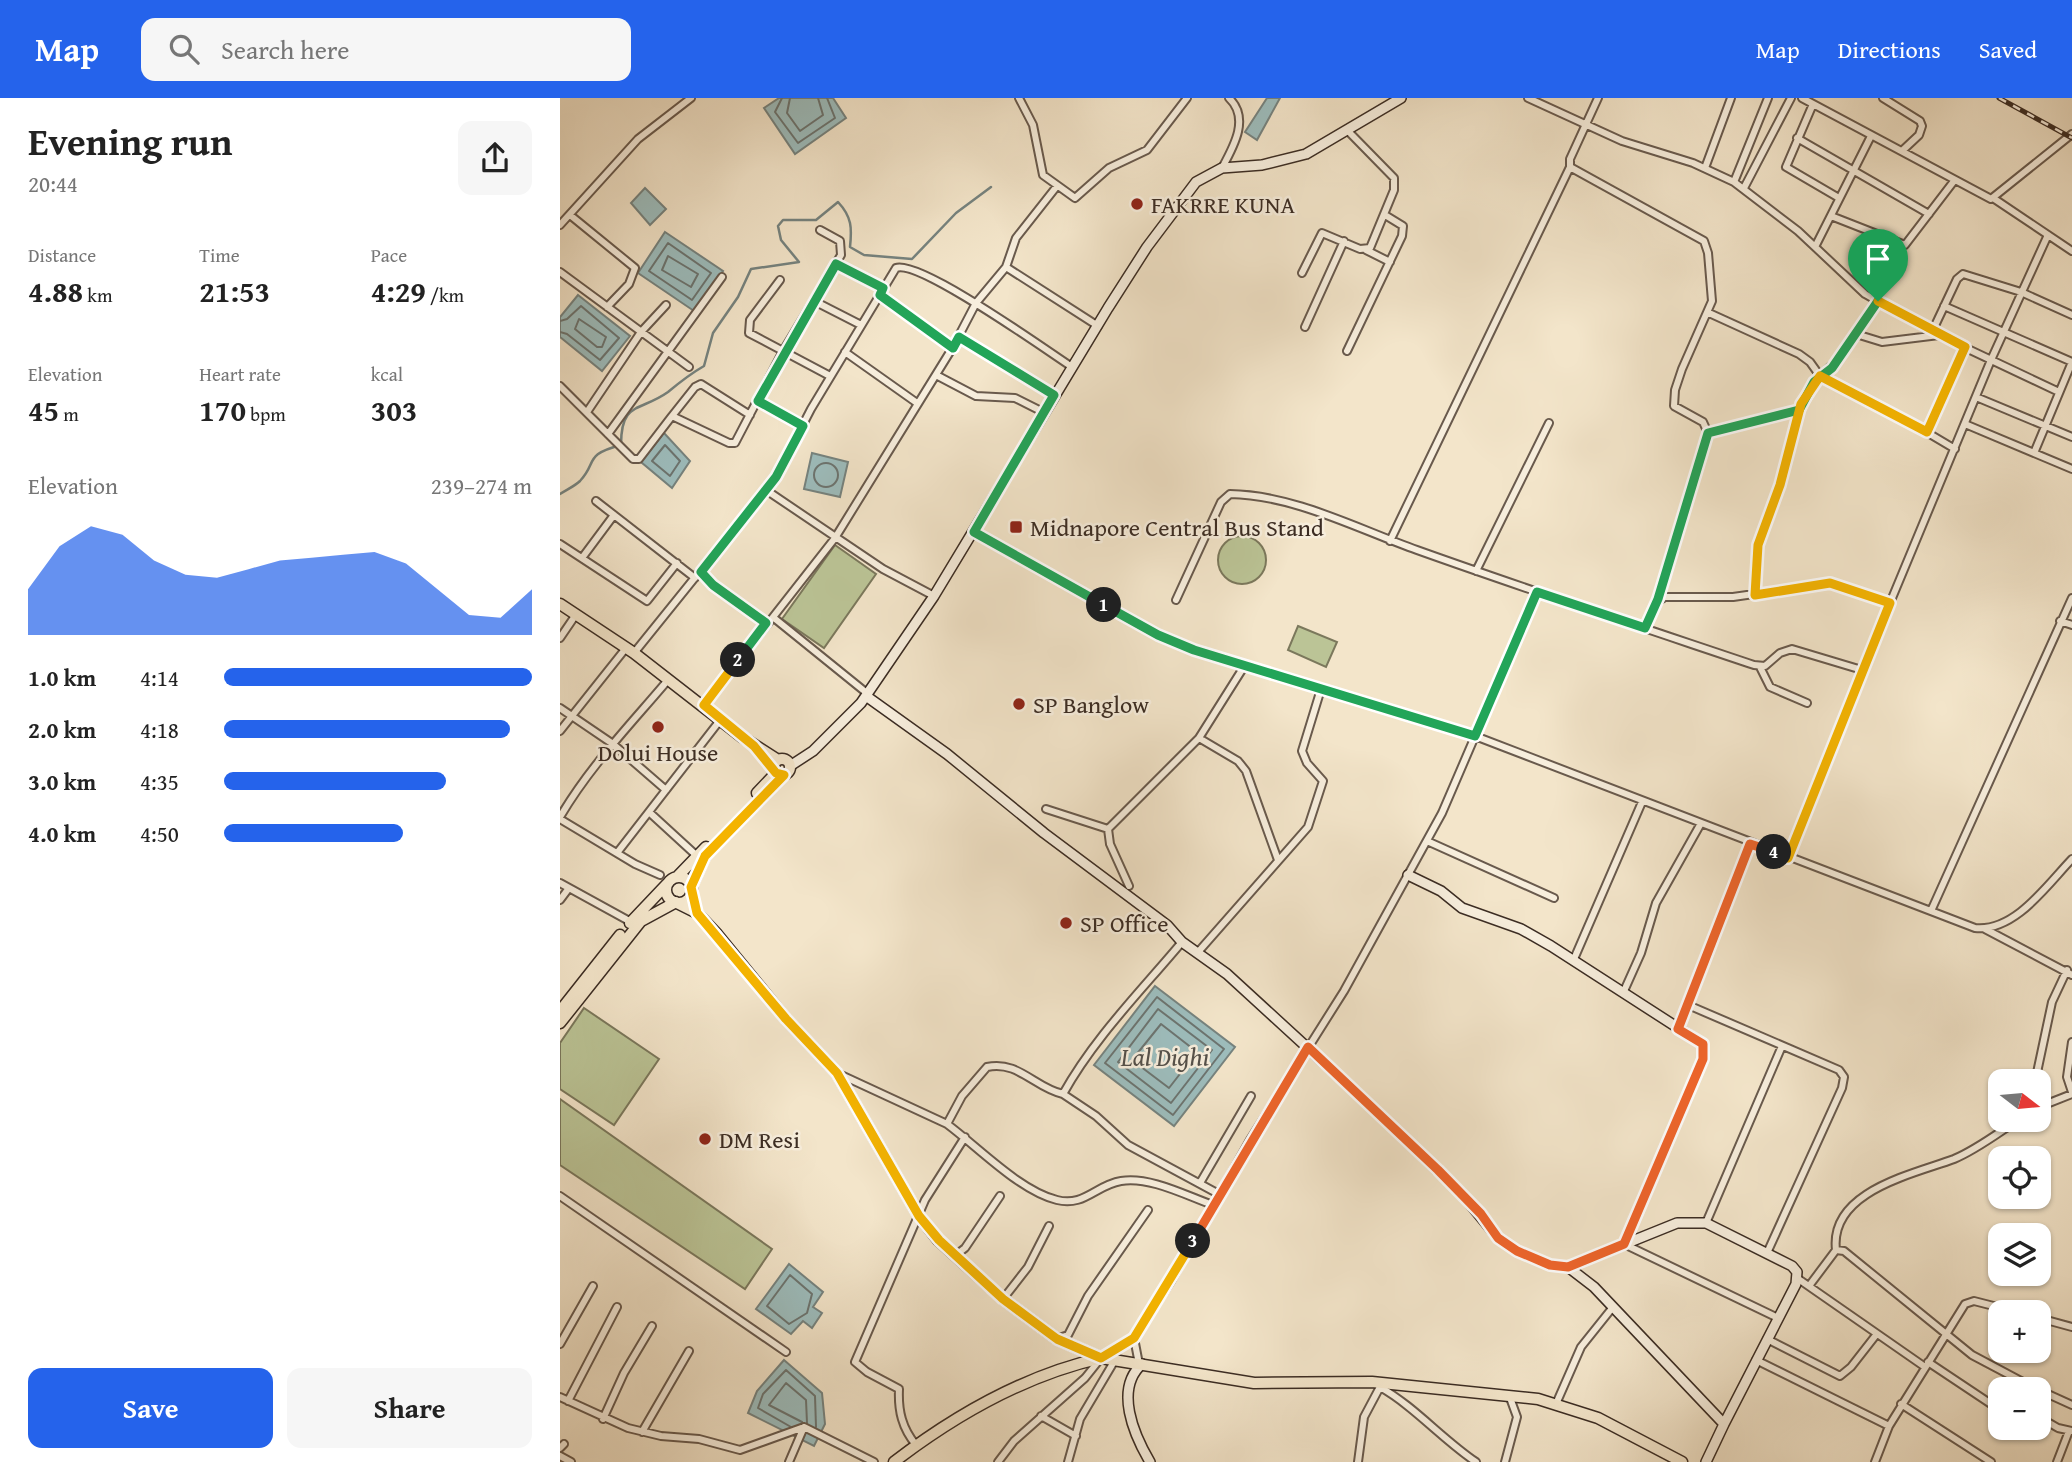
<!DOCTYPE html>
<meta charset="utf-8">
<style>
:root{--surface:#fff;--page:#f6f6f6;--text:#222;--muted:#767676;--accent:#2563eb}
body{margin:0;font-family:"Gentium Book Plus",serif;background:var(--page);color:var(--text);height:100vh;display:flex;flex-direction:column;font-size:26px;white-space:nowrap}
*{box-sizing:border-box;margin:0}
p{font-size:23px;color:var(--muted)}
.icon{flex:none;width:38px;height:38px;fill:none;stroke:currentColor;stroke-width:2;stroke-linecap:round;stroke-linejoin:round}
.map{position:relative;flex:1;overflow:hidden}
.details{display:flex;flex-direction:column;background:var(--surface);width:560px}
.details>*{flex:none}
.needle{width:46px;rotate:106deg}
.buttons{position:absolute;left:1428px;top:971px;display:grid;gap:14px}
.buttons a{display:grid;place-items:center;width:63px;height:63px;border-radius:14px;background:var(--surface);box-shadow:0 2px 5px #0004;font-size:35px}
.pin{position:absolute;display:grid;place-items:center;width:60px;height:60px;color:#fff;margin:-72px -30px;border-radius:50% 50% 50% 0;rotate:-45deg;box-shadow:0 0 7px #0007}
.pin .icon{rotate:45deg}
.km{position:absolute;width:35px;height:35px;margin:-18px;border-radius:50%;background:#222;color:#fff;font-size:19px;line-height:35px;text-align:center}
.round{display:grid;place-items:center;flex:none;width:74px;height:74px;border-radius:14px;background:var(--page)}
.head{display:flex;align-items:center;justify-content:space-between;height:119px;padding:0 28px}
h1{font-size:38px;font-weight:700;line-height:52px}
.stats{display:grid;grid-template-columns:repeat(3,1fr);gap:10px;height:119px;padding:7px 28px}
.stats div{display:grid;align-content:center}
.stats b{font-size:30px;font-weight:700}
.stats small{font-size:19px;font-weight:400}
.stats p{font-size:19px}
.chart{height:196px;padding:14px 28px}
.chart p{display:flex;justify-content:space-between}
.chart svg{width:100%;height:126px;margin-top:7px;fill:var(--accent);opacity:.7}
.cta{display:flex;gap:14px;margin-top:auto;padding:14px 28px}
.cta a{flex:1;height:80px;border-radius:14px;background:var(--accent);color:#fff;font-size:28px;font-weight:700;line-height:80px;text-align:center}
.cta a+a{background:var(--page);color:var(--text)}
ul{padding:0 28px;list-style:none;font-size:23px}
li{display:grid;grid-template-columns:112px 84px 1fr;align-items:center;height:52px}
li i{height:18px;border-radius:9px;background:var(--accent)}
header{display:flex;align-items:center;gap:42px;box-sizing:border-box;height:98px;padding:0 35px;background:var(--accent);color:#fff}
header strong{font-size:33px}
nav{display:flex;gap:38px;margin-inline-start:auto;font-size:24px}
.search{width:490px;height:63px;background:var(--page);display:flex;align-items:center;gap:18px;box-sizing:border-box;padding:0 24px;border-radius:14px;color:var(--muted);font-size:26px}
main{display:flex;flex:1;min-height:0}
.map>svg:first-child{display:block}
.green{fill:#bbc496;stroke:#7b785c;stroke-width:2}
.water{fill:#9dbdbd;stroke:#76837f;stroke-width:2}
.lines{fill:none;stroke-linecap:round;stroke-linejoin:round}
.shore{stroke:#6c7470;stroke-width:2}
.stream{stroke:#76837f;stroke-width:2.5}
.street-casing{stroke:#695a4d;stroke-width:10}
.secondary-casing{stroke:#3b2c23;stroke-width:12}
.primary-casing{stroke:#3b2c23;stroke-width:13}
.street{stroke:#f7eedd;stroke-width:6}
.secondary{stroke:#f7eedd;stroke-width:9}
.primary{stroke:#f3e5ca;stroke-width:10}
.rail-casing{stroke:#3b2c23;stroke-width:5}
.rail{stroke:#f7eedd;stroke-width:2.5;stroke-dasharray:8;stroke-linecap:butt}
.split-1-casing{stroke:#fff;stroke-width:14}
.split-2-casing{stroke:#fff;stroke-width:14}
.split-3-casing{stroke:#fff;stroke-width:14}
.split-4-casing{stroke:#fff;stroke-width:14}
.split-5-casing{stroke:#fff;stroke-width:14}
.split-1{stroke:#22a559;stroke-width:9}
.split-2{stroke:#22a559;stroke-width:9}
.split-3{stroke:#f5b400;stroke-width:9}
.split-4{stroke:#f0652b;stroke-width:9}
.split-5{stroke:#f5b400;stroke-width:9}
.poi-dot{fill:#8f2418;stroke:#f7eedd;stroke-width:2.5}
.labels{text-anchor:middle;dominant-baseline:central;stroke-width:5;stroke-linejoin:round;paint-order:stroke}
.poi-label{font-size:24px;fill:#3b2c23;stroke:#f7eedd;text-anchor:start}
.water-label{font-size:26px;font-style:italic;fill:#54504a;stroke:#f7eedd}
</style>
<header>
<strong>Map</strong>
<div class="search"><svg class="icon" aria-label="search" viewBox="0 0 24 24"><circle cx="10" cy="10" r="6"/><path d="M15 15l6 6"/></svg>Search here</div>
<nav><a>Map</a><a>Directions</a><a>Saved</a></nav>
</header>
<main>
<section class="details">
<div class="head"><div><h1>Evening run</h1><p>20:44</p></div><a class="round"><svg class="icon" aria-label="share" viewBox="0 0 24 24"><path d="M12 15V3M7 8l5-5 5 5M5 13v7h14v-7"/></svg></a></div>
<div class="stats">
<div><p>Distance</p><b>4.88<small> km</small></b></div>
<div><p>Time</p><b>21:53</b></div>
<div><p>Pace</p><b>4:29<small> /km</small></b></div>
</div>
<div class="stats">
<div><p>Elevation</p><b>45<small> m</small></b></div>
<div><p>Heart rate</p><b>170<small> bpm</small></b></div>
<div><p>kcal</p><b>303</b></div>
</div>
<div class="chart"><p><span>Elevation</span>239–274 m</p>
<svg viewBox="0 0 160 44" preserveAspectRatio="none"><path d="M0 44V28L10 13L20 6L30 9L40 18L50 23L60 24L70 21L80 18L90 17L100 16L110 15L120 19L130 28L140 37L150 38L160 28V44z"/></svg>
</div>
<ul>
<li><b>1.0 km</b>4:14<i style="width:100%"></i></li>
<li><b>2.0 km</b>4:18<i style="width:93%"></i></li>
<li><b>3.0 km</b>4:35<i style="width:72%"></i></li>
<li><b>4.0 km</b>4:50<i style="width:58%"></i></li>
</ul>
<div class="cta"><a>Save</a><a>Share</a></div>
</section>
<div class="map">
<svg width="1512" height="1364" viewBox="0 0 1512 1364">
<rect width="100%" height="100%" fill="#f3e5ca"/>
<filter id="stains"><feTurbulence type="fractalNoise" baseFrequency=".00286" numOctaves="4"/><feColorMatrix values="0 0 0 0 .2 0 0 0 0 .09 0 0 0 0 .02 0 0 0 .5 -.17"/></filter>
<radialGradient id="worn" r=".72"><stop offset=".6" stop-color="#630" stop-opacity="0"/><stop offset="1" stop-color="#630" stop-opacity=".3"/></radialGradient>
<!-- green -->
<path class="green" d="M658 462a24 24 0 1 1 48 0a24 24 0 1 1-48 0Z
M275,447L316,476L264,550L222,521Z
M738,528L777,544L766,569L728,552Z
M24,910L99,961L54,1027L0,991V945Z
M0,1001L212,1151L185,1191L0,1067Z"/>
<!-- water -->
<path class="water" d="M219,0H273L286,20L235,56L204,10Z
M707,0H720L697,42L685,34Z
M85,90L106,111L90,127L71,105Z
M105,134L163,173L134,213L78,175Z
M18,197L70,238L42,273L0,239V219Z
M104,335L130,363L112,390L81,364Z
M252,355L288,364L280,399L244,391Z
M595,888L675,949L614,1028L534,967Z
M229,1166L263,1194L253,1209L262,1215L252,1230L243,1223L231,1236L196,1211Z
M224,1262L262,1295L265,1326L254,1348L188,1315L197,1293Z"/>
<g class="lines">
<!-- shore -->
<path class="shore" d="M222,0L215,14L238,45L275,20L267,0
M230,0L227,15L240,33L263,17L258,0
M108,145L151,175L132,202L89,173Z
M108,158L138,176L131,189L102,172Z
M19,221L46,239L42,249H37L15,231Z
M0,223L7,221L21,208L59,240L40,262L7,236L0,234
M105,347L120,363L110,378L92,363Z
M254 377a12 12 0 1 1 24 0a12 12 0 1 1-24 0Z
M597,899L664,951L613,1017L545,965Z
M598,911L652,952L611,1005L558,964Z
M601,926L637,954L609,990L572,962Z
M230,1177L252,1196L247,1215L229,1226L207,1208Z
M242,1324L209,1307L226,1285L246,1302L247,1325
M231,1329L198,1310L203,1296L226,1272L255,1298L256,1329"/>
<!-- stream -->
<path class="stream" d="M0,396C6,392 15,388 20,383C38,364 23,357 61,347C61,303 80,314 108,294C120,284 130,276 144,268L153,235L178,199L191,171L239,164L221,142L218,128L223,122H256L278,104C292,119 292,130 290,149L304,157L352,161L396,115L431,89"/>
<defs>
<path id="street" d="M459,0L473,27L483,77L515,100L549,70L587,52L627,0
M968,0L1062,43L1133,65L1174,84L1238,133L1305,196L1372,234L1499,294
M1038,0L1010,61V69L1144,143L1148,155L1152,203L1122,271L1115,292L1114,308L1143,324L1148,335L1099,501
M1242,0L1431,101L1512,36
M1323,0L1360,23L1362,28L1359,37L1343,52
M1253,6L1226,69L1279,100
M1237,40L1369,116
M662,70C674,48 690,20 669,0
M1145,70L1171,0
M1174,84L1208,0
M1184,90L1231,0
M1433,100L1512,153
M10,117L75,170L69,186L47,209
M1271,118L1345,147L1394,83
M0,127L78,41L131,0
M1255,149L1311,38
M806,152L830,164
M276,166L323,190
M446,169L538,228
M0,174L129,269
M742,175L762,135L800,151L810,150L834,92V80L788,33
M220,182L190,222L189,235L270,278
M320,197L393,249
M254,203L301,227
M1384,208L1512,264
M1149,215L1239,256L1250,264L1260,278L1341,319L1395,351
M745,229L784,143
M1372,234L1397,181L1403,176L1461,194L1512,217
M1296,236L1322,244L1379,237
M399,239L494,297
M787,253L842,138L843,128L825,117
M285,254L357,305
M376,277L416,298L455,300L483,314
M0,288L73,361H79L112,318L169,345H175L223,253L281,157L280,143L260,132
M1416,299L1512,339
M198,303L243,328
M27,314L81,234L106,207
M112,318L135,289L141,286L190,317
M1405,326L1512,371
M1367,333L1405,249
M1148,335L1239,312
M48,336L162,179
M1474,355L1512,264
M206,392L323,471L374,498
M36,403L135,480
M414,434L598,537L634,552L915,638L1415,830C1455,834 1487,787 1512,761
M830,443L1010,69
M0,446L87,503L117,465
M22,460L54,417
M916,473L989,325
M141,474L154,487L206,525
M1195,497L1198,447L1220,387L1241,306L1254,284L1280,259L1318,203
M616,502L661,404L670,396C734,397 798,431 857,452C969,492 1081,529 1194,567L1205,568L1220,555L1232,551L1302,572
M214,520L308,596
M1500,523L1512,527
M1085,530L1095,505L1105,499H1173L1270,485L1330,505
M0,540L15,518
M74,555L216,379L251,311L336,170C359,161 486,252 512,269
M685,567L639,640L678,663L686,673L718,762
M1200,569L1210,589L1247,605
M144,607L275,440L393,249L416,205L446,169L456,140L497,88
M0,610L53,646L106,692
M0,633L66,550
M486,711L548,731
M89,714L137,758
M0,719C30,668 70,627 108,582
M0,721L75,766L100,777
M867,743L994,800
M57,755L161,621
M1229,759L1330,505L1431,262L1487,139
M0,785L71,824
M569,788L550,746L548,731L639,640
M0,802L9,790
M1371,813L1512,500
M1425,831L1512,877
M622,844C581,893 534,940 503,996L536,1018L568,1047L655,1094
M639,853L748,729L763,683L747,665L742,653L761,591
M1014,861L1082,704
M1064,893L1081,855L1096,805L1140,727
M1128,907L1279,972L1284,979L1282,990L1207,1155
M1118,931L1190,746
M1512,944L1507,979L1512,994
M279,976L387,1026L402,998L427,969C458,962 475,990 503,996
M1475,984L1492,904L1507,872
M1479,1009L1512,996
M387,1026C418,1049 460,1093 497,1102C524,1109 536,1087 561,1083C590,1078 627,1098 653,1107
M640,1085L691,998
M0,1098L226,1254
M1146,1125L1222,948
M1064,1146L1218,1220
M1276,1152C1269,1093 1354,1076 1394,1061C1416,1052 1438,1035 1458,1022
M396,1157L405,1150L440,1098
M1237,1180L1365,1269
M1249,1188L1276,1152L1284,1153L1412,1257L1478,1292
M443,1201L468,1169L489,1128
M1479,1220L1512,1229
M499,1240L508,1237L528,1198L588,1112
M574,1240L579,1266
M1207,1241L1280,1278L1291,1269L1316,1237
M0,1246L33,1188
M1196,1262L1329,1328
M1368,1264L1440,1312
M820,1289C855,1309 882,1341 916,1364
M1479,1292L1512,1307
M0,1299L68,1330L101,1338L139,1341L180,1352L244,1329L314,1364
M8,1303L57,1209
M996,1306L1021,1249L1053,1209
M1341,1306L1431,1364
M481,1318L516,1338
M1479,1319L1498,1330L1512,1333
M43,1321L64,1275L92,1228
M82,1334L129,1253
M356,1347C342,1330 338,1313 339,1291L307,1274L295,1264L365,1102L405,1039
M0,1350L4,1346
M0,1358L11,1364
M229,1364L244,1329
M438,1364L454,1343L525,1280L541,1260L574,1240L611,1183L690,1042L784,893L882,715L977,494
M508,1364L520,1321L555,1262
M798,1364L804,1319L821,1287
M945,1364L957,1319L949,1297
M1315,1364L1329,1328L1405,1206L1414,1203L1457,1214
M1497,1364L1509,1333"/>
<path id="secondary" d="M306,598L387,656L484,735L607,827L622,844L667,876L799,997L901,1095L938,1140L957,1153L990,1167L1008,1169L1034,1189L1164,1326L1146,1364
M230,668L253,653L301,605L374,498L548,210L587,149L636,84L662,70L702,67L746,56L841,0
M848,777L881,793L902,810L961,831L991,848L1143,946V961L1064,1146
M1008,1169L1117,1125H1146L1232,1168L1237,1174L1236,1186L1164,1326
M582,1266C554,1291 574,1337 590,1364"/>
<path id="primary" d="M0,506L74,555L182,639L218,662
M214 669a8 8 0 1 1 16 0a8 8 0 1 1-16 0Z
M197,695L216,675
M117,779L146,749
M106 792a13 13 0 1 1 26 0a13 13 0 1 1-26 0Z
M131,789L145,758L224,677
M117,805L137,815L157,836L226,921L277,975L359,1118L378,1142L443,1201L497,1241L541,1260L694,1285L812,1284L978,1301L1038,1320L1122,1364
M70,825L107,786
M0,913L60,837
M0,925L81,823L116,804
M334,1364C394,1318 466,1277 541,1260"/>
</defs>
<!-- street casing -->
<use href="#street" class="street-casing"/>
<!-- secondary casing -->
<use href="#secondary" class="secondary-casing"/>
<!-- primary casing -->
<use href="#primary" class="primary-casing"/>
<!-- street -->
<use href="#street" class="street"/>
<!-- secondary -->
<use href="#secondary" class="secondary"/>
<!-- primary -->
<use href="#primary" class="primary"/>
<defs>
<path id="rail" d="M1439,0L1512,40"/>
</defs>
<!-- rail casing -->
<use href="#rail" class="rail-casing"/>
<!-- rail -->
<use href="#rail" class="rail"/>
</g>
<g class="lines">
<defs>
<path id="split-1" d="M544,507L598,537L634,552L915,638L977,494L1085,530L1098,501L1148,335L1239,312L1254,284L1272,270L1318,203"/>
<path id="split-2" d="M178,562L206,525L153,487L141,474L216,379L243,328L198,303L276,166L323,190L320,197L393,250L399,239L494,297L414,434L544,507"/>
<path id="split-3" d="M178,562L144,607L194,648L216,675L224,677L145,758L131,789L137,815L226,921L277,975L359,1118L379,1142L443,1201L497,1241L541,1260L574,1240L633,1143"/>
<path id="split-4" d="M633,1143L748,949L878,1072L921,1116L938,1140L957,1153L990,1167L1008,1169L1064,1146L1143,961V946L1118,931L1190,746L1214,754"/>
<path id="split-5" d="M1214,754L1228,760L1330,505L1270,485L1195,497L1198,447L1220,387L1241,306L1260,278L1367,334L1405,249L1318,203"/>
</defs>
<!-- split-1 casing -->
<use href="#split-1" class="split-1-casing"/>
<!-- split-2 casing -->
<use href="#split-2" class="split-2-casing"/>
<!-- split-3 casing -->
<use href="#split-3" class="split-3-casing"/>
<!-- split-4 casing -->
<use href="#split-4" class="split-4-casing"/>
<!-- split-5 casing -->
<use href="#split-5" class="split-5-casing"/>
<!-- split-1 -->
<use href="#split-1" class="split-1"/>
<!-- split-2 -->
<use href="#split-2" class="split-2"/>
<!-- split-3 -->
<use href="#split-3" class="split-3"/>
<!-- split-4 -->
<use href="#split-4" class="split-4"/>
<!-- split-5 -->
<use href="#split-5" class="split-5"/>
</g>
<!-- markers -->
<g class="poi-dot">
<circle cx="577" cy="106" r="7"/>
<rect x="449" y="422" width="14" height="14" rx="3.5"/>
<circle cx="459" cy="606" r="7"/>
<circle cx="98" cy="629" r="7"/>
<circle cx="506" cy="825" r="7"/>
<circle cx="145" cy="1041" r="7"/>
</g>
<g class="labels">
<!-- poi labels -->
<g class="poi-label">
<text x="591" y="106">FAKRRE KUNA</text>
<text x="470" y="429">Midnapore Central Bus Stand</text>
<text x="473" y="606">SP Banglow</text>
<text x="98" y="654" text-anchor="middle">Dolui House</text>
<text x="520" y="825">SP Office</text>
<text x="159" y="1041">DM Resi</text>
</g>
<!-- water labels -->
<g class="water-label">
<text x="605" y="958">Lal Dighi</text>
</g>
</g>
<rect width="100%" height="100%" filter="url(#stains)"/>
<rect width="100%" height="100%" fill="url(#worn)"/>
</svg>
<div class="buttons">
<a><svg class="needle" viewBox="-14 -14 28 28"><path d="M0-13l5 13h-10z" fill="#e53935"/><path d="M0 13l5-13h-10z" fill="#767676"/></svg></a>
<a><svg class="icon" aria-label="locate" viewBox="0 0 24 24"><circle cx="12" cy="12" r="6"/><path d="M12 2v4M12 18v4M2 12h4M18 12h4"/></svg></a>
<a><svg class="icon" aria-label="layers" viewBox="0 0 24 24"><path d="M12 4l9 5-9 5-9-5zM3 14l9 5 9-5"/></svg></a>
<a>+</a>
<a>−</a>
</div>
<div class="pin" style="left:1318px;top:203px;background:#1e9e55"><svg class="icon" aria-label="arrive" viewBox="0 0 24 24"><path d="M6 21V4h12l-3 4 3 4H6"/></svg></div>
<b class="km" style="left:544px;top:507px">1</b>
<b class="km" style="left:178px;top:562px">2</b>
<b class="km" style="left:633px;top:1143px">3</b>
<b class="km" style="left:1214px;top:754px">4</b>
</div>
</main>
